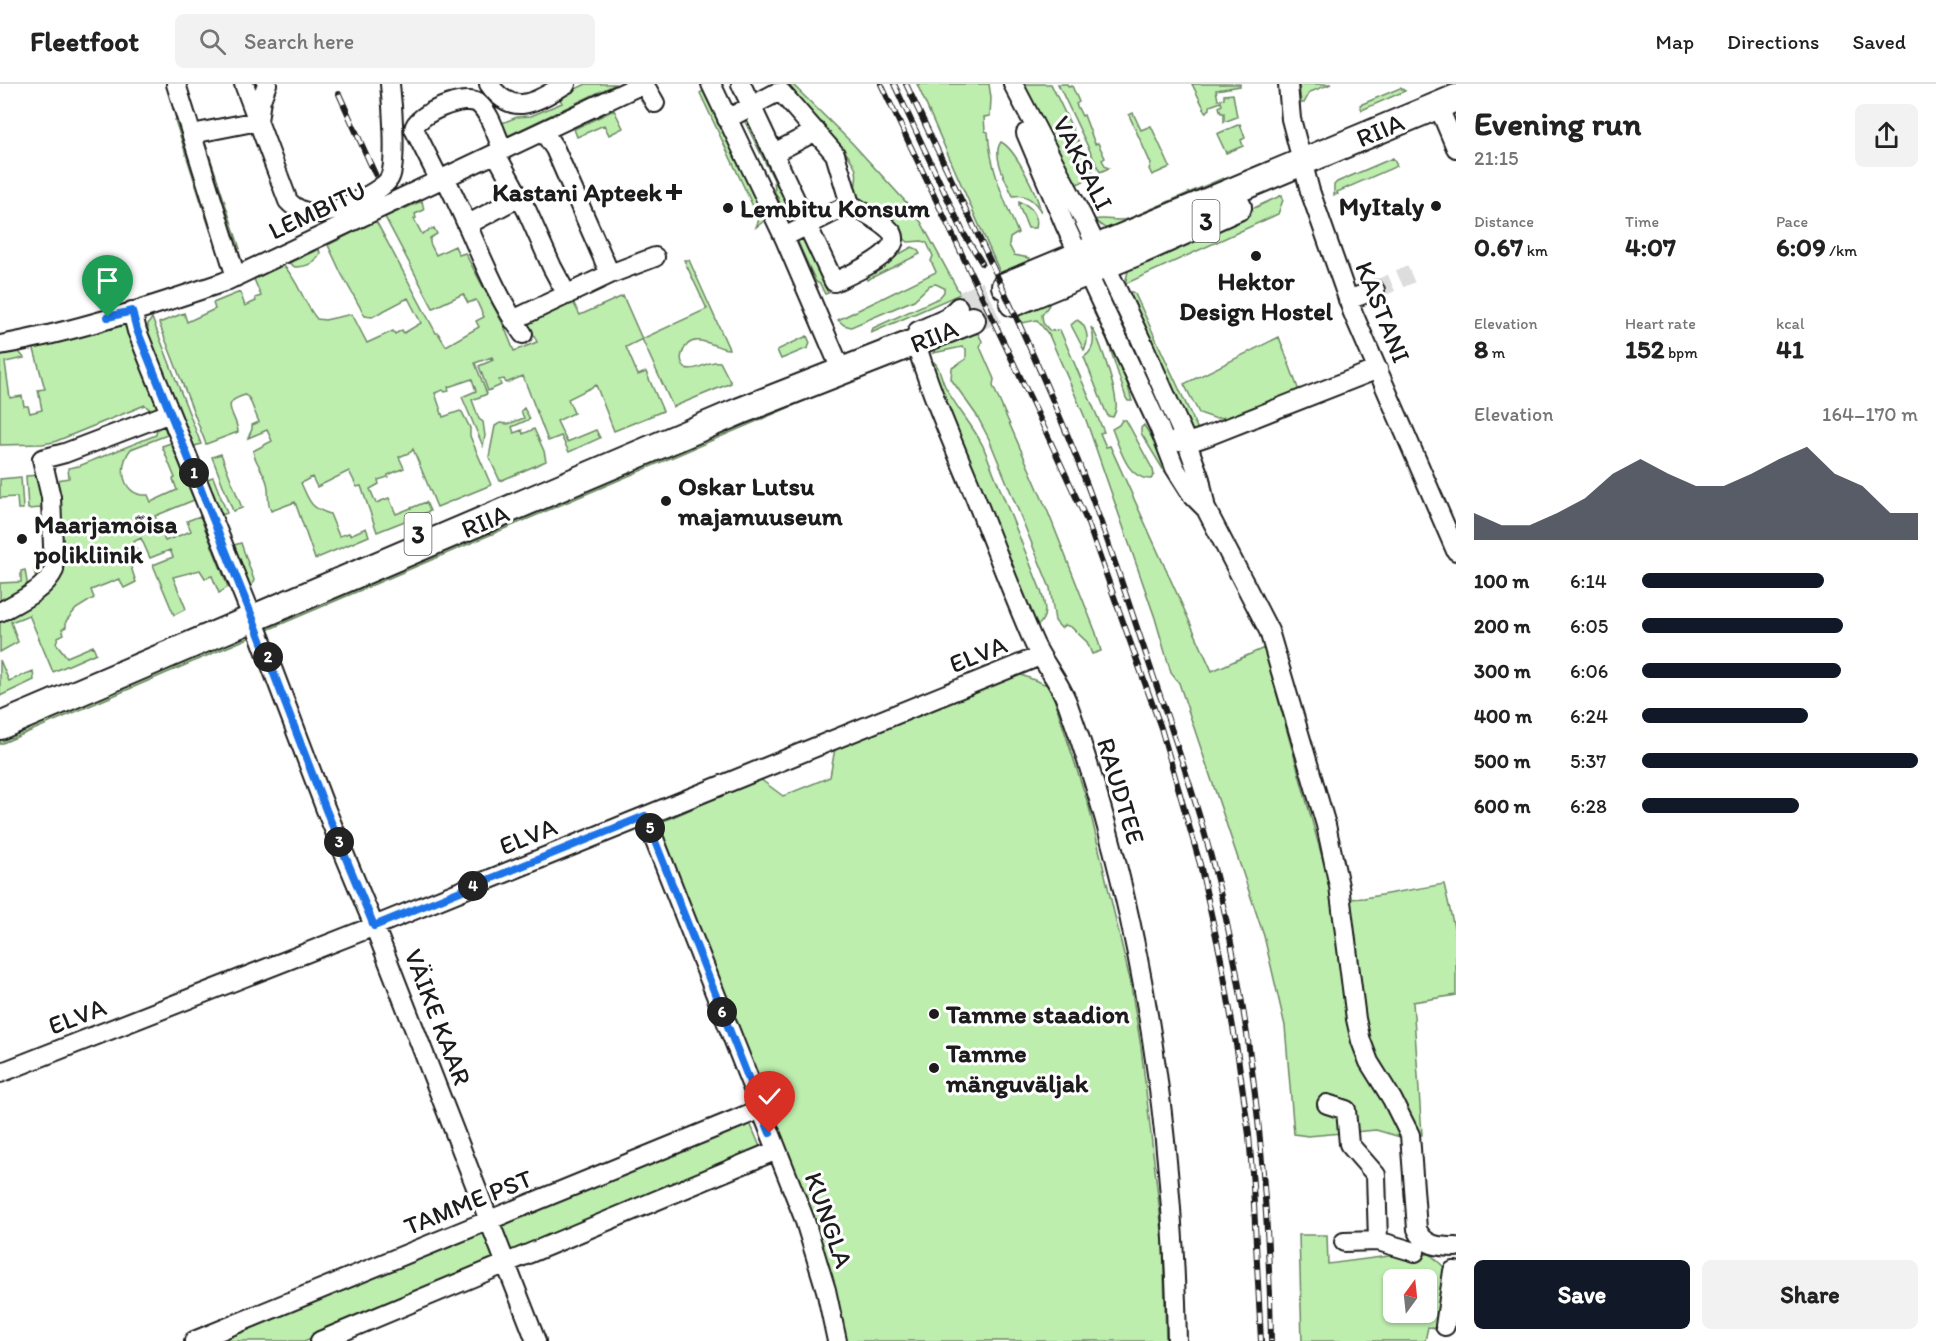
<!DOCTYPE html>
<meta charset="utf-8">
<style>
:root{--surface:#fff;--page:#f2f2f2;--text:#222;--muted:#767676;--line:#e0e0e0;--accent:#111827}
body{margin:0;font-family:Itim,sans-serif;background:var(--page);color:var(--text);height:100vh;display:flex;flex-direction:column;font-size:22px;white-space:nowrap}
*{box-sizing:border-box;margin:0}
p{font-size:20px;color:var(--muted)}
.icon{flex:none;width:33px;height:33px;fill:none;stroke:currentColor;stroke-width:2;stroke-linecap:round;stroke-linejoin:round}
.map{position:relative;flex:1;overflow:hidden}
.drawer{display:flex;flex-direction:column;background:var(--surface);width:480px}
.drawer>*{flex:none}
.needle{width:39px;rotate:15deg}
.tools{position:absolute;left:1383px;top:1185px;display:grid;gap:12px}
.tools a{display:grid;place-items:center;width:54px;height:54px;border-radius:9px;background:var(--surface);box-shadow:0 2px 4px #0004;font-size:30px}
.pin{position:absolute;display:grid;place-items:center;width:51px;height:51px;color:#fff;margin:-62px -26px;border-radius:50% 50% 50% 0;rotate:-45deg;box-shadow:0 0 6px #0007}
.pin .icon{rotate:45deg}
.km{position:absolute;width:30px;height:30px;margin:-15px;border-radius:50%;background:#222;color:#fff;font-size:16px;line-height:30px;text-align:center}
.round{display:grid;place-items:center;flex:none;width:63px;height:63px;border-radius:9px;background:var(--page)}
.overview{display:flex;align-items:center;justify-content:space-between;height:102px;padding:0 18px}
h1{font-size:33px;font-weight:700;line-height:45px}
.stats{display:grid;grid-template-columns:repeat(3,1fr);gap:9px;height:102px;padding:6px 18px}
.stats div{display:grid;align-content:center}
.stats b{font-size:26px;font-weight:700}
.stats small{font-size:16px;font-weight:400}
.stats p{font-size:16px}
.chart{height:168px;padding:12px 18px}
.chart p{display:flex;justify-content:space-between}
.chart svg{width:100%;height:108px;margin-top:6px;fill:var(--accent);opacity:.7}
.action{display:flex;gap:12px;margin-top:auto;padding:12px 18px}
.action a{flex:1;height:69px;border-radius:9px;background:var(--accent);color:#fff;font-size:24px;font-weight:700;line-height:69px;text-align:center}
.action a+a{background:var(--page);color:var(--text)}
ul{padding:0 18px;list-style:none;font-size:20px}
li{display:grid;grid-template-columns:96px 72px 1fr;align-items:center;height:45px}
li i{height:15px;border-radius:8px;background:var(--accent)}
header{display:flex;align-items:center;gap:36px;box-sizing:border-box;height:84px;padding:0 30px;background:var(--surface);border-bottom:2px solid var(--line)}
header strong{font-size:28px}
nav{display:flex;gap:33px;margin-inline-start:auto;font-size:21px}
.search{width:420px;height:54px;background:var(--page);display:flex;align-items:center;gap:15px;box-sizing:border-box;padding:0 21px;border-radius:9px;color:var(--muted);font-size:22px}
main{display:flex;flex:1;min-height:0}
.map>svg:first-child{display:block}
.green{fill:#bdeeae;stroke:#6c8565;stroke-width:1.5;fill-rule:evenodd}
.lines{fill:none;stroke-linecap:round;stroke-linejoin:round}
.minor-tunnel{stroke:#ddd;stroke-width:18;stroke-dasharray:18 9;stroke-linecap:butt}
.highway-tunnel{stroke:#ddd;stroke-width:26;stroke-dasharray:26 13;stroke-linecap:butt}
.minor-casing{stroke:#1c1c1c;stroke-width:22}
.highway-casing{stroke:#1c1c1c;stroke-width:30}
.minor{stroke:#fff;stroke-width:18}
.highway{stroke:#fff;stroke-width:26}
.rail-casing{stroke:#1c1c1c;stroke-width:6}
.rail{stroke:#fff;stroke-width:4;stroke-dasharray:11;stroke-linecap:butt}
.route-casing{stroke:#fff;stroke-width:12}
.route{stroke:#1a73e8;stroke-width:8}
.poi-dot{fill:#1c1c1c;stroke:#fff;stroke-width:2}
.labels{text-anchor:middle;dominant-baseline:central;stroke-width:6;stroke-linejoin:round;paint-order:stroke}
.shield{fill:#fff;stroke:#606060;stroke-width:1.5}
.shield-label{font-size:24px;font-weight:bold;fill:#1c1c1c}
.street-label{font-size:26px;fill:#1c1c1c;stroke:#fff}
.poi-label{font-size:26px;font-weight:bold;fill:#1c1c1c;stroke:#fff;text-anchor:start}
</style>
<header>
<strong>Fleetfoot</strong>
<div class="search"><svg class="icon" aria-label="search" viewBox="0 0 24 24"><circle cx="10" cy="10" r="6"/><path d="M15 15l6 6"/></svg>Search here</div>
<nav><a>Map</a><a>Directions</a><a>Saved</a></nav>
</header>
<main>
<div class="map">
<svg width="1456" height="1257" viewBox="0 0 1456 1257">
<rect width="100%" height="100%" fill="#fff"/>
<filter id="ink" filterUnits="userSpaceOnUse"><feTurbulence type="fractalNoise" baseFrequency=".0167" numOctaves="2"/><feDisplacementMap in="SourceGraphic" scale="12" xChannelSelector="R" yChannelSelector="G"/><feConvolveMatrix kernelMatrix="1 2 1 2 8 2 1 2 1" color-interpolation-filters="sRGB"/></filter>
<g filter="url(#ink)">
<!-- green -->
<path class="green" d="M586,0H616L501,55L495,42L517,33L531,32L562,19L559,13Z
M792,0L852,59L905,117L921,138L960,210L871,249L873,244L939,214L944,208V204L936,200L930,201L914,216L851,243L844,241L838,236L936,188L931,177L933,172L927,159L922,157L908,158L859,115C850,102 862,95 853,79C837,53 807,27 786,5Z
M917,0H989L991,14L990,32L984,33L985,47L988,48C990,84 1004,116 1018,149L1010,154L1009,161L1014,171L1029,174L1031,180L1002,193Z
M1022,0H1051L1095,92L1075,101Z
M1058,0H1067L1069,3L1072,2L1079,18L1076,20L1082,32L1084,31L1095,60L1098,59L1105,74L1102,76L1106,83L1109,84L1100,88Z
M1192,0H1240V2L1216,6L1218,16L1224,15V11L1233,10L1237,33L1224,38V29H1221L1219,23L1222,21L1221,18L1210,22V25L1206,28Z
M1299,0H1331L1310,8L1304,19H1301Z
M1400,4L1405,7L1362,26L1360,21Z
M703,7L763,129L764,137L756,143L759,135L700,9Z
M614,26L623,44L609,51L604,41L577,53L574,45Z
M1133,29L1141,46L1151,42L1170,83L1152,91L1149,85L1151,80L1129,31Z
M747,30L777,94L776,100L779,107H783L799,135L791,142L775,108L774,96L742,32Z
M179,35L214,150L211,149L175,36Z
M1240,40L1245,54L1241,56L1243,62L1226,69L1217,50Z
M205,58L240,165L235,166L202,63Z
M1001,58C1016,65 1038,112 1041,128C1035,117 1027,109 1013,112C1007,99 991,71 1001,58Z
M1393,74L1397,82L1337,108L1338,110L1334,111V101L1337,98Z
M1223,94L1226,96L1110,145L1105,144L1094,136C1105,133 1116,138 1128,135Z
M1282,111L1283,116L1278,130L1125,200L1128,187L1136,179Z
M422,117L424,126L415,130L416,134L414,135L422,150L434,144L437,150L430,154V159L436,171L455,162L459,171L465,169L504,242L514,267L537,258L528,238L573,218L580,231L623,212L642,255L707,225L684,176H689L729,265C719,267 691,242 682,270C680,276 682,279 685,284C698,288 707,276 720,278L731,299L673,323L642,255L626,263L638,291L646,288L663,327L614,347L596,301L568,315L574,329L557,337L567,358L596,346L600,354L569,368L561,352L548,357L523,292L506,299L504,295L499,296L501,301L488,307L479,282L493,276L492,273L475,279L487,310L472,316L479,335L483,338L485,352L483,362L462,313L476,307L472,295L448,303L449,307L445,308L443,306L435,309L443,333L460,327L462,328L470,344V352L491,401L437,423L413,365L411,368L399,373L404,384L388,391V393L378,396L379,400L370,405L376,419L389,414L396,430L426,418L430,427L377,448L361,402L357,403L349,387L317,403L312,393L301,399C310,418 309,423 330,430L339,452L349,449L350,451L366,444L369,452L315,475L295,418L271,427C266,418 270,409 267,399C264,387 255,379 253,367L272,357L267,346L248,354L252,345V341L259,338L249,314L245,311C217,319 237,330 238,348L206,360L159,239L184,229L187,238L215,225L213,219L240,208L245,222L256,217L255,214L261,212L254,195L283,181C299,197 303,219 317,235L325,236L352,230L367,259L393,247L395,250L402,246L404,249L421,239L408,214L372,233L365,232L341,189L328,161L376,137L436,249H438L446,262L479,243L476,237L484,233L476,216L468,219L463,210L433,224L385,133Z
M1019,118C1031,121 1039,132 1036,144H1028L1019,122Z
M806,152L810,169L828,209L825,210L820,200L816,198L796,154Z
M912,163L917,165L920,170L867,196L864,189Z
M319,165L320,169C315,180 306,183 295,183L289,179Z
M1127,208H1132L1135,210L1199,348L1191,349Z
M1046,214L1049,221L1042,231L1043,239L1050,247L1060,246L1104,348L1100,349L1106,363L1110,362L1212,587L1264,564L1334,816L1364,814L1444,800L1456,852V911L1413,918L1422,1051L1407,1055L1376,1046L1308,1052L1294,1050L1285,942L1264,852L1179,599L1171,589L1155,534L1086,336L1049,251L1037,236L1022,239L1016,226Z
M1094,223L1122,280L1132,317H1128L1126,314L1107,255L1094,229Z
M152,234L201,360L192,363L148,251V240Z
M1077,236C1087,241 1090,256 1084,266L1071,241Z
M123,237L157,323L151,327L145,321L54,358L42,360L0,361V268L17,265L24,274L5,278L10,314L22,312L24,322H28L30,329L42,326L38,306L45,305L33,262Z
M1091,243C1100,254 1115,304 1116,319C1117,325 1116,328 1113,333L1108,332L1105,326L1084,273C1095,266 1095,255 1091,243Z
M975,244L982,257L980,263L994,295L993,302L1048,428L1096,549L1101,567L1092,570L1087,558L1071,543L1065,541L1061,544L1055,537L1050,504L989,355L977,332L951,295L952,284L966,275V265L962,263L933,269L940,260Z
M807,252L810,259L808,264L781,275L777,266Z
M1279,253L1299,307L1234,333L1214,334L1199,329L1184,300Z
M934,278C941,284 941,296 946,304C957,325 972,340 983,362L1041,507C1045,520 1049,534 1036,543L956,345L935,288Z
M863,292L0,660V653L797,310Z
M524,324L530,335L512,343L514,349L522,346L523,350L534,345L544,367L546,377L500,397L489,373L495,342L500,339L508,340L524,334L521,327Z
M1122,336H1126L1153,386L1154,391L1151,395C1127,396 1120,364 1112,345L1119,341Z
M163,339L167,351L131,365C117,382 122,413 148,411L151,418L177,406L173,395L175,394L162,362L171,359L194,416L155,432L165,457L191,447L187,437L200,432L228,503L219,509L212,492L205,494L200,486L173,493L186,525L174,531L153,481L173,473L170,466L150,474L141,454L133,458L141,476L130,480L136,498L124,504L119,495L91,506L94,514L76,525L66,537V543L62,545L64,550L58,553L56,559L67,573L93,562L96,569L53,588L29,531L11,538L18,558L0,568V532L47,502L52,397L69,394L68,384L79,382L156,351L157,342Z
M1144,341L1157,362L1168,389L1164,387L1141,349V344Z
M221,370L242,424L233,427L212,373Z
M40,391C48,408 63,491 40,497L36,494L34,486L45,485L41,424L28,425L26,392Z
M21,393L23,425H18L17,413L0,414V395Z
M213,393L227,429L218,432L204,396Z
M241,459L254,496L251,504H250L231,462Z
M25,486L28,504L0,524V499L21,498V487Z
M0,576L9,597L33,587L34,596L0,612Z
M1016,589L1050,602L1089,723L1130,896L1141,963L1163,1156L1166,1257H845L795,1093L659,739L760,695L783,712L830,693L835,664Z
M748,1034L763,1070L304,1257H200Z
M1299,1151H1327L1328,1180L1397,1171L1430,1170L1445,1184L1437,1244L1428,1243L1425,1257H1302ZM1394,1196H1426V1228H1394Z"/>
<g class="lines">
<!-- minor-tunnel -->
<path class="minor-tunnel" d="M1375,206L1411,190"/>
<!-- highway-tunnel -->
<path class="highway-tunnel" d="M964,220L1005,202
M972,236L1013,219"/>
<defs>
<path id="minor" d="M176,0L236,193
M244,0L288,117C296,126 309,130 322,129C336,128 385,107 390,93C397,78 392,18 390,0
M489,0C513,35 536,17 566,0
M644,0L655,19
M711,0L784,153L842,288
M741,0L834,198C847,192 902,169 893,150C887,140 861,127 850,120
M1013,0L1083,134L1141,256L1187,359L1200,395L1206,425L1269,547L1326,741L1339,802L1356,935L1361,957L1369,978L1392,1015L1410,1051L1417,1145C1424,1162 1439,1163 1456,1163
M1288,0L1291,35L1310,107L1353,229L1456,467
M1438,21L1456,64
M727,35L776,9L781,8L835,70L850,120L784,153
M543,47L555,65L610,190
M1026,49L1065,141L1159,343L1175,384L1192,411L1206,425
M192,50L258,37L261,16L267,0
M774,69L816,47
M496,70L527,127L552,183L567,211
M445,94C472,145 489,202 523,250
M440,97L414,45C416,30 466,9 479,20C491,30 496,52 503,66
M467,141L519,113
M1348,216L1375,206
M958,223L947,234L918,247L915,255C929,306 951,354 971,403C992,455 1011,507 1034,559C1043,579 1059,597 1067,618C1141,821 1173,1041 1177,1257
M132,227L137,247L261,555L326,726L377,849L536,1257
M513,236L610,190L655,173
M0,261C74,248 153,222 224,198L642,0
M1177,356L1187,359L1205,353L1378,285
M0,528C18,518 45,506 54,486L51,413L42,375L65,369L170,329
M645,732L804,1134L826,1206L837,1257
M0,989L367,845L1040,572
M1327,1020L1346,1026L1349,1060L1376,1091L1378,1157L1415,1168
M1344,1158L1378,1157
M1445,1242L1453,1187H1456
M194,1257L761,1025
M320,1257L777,1066"/>
<path id="highway" d="M1005,202L1456,14
M1013,219L1142,166L1238,123
M0,642L740,327L972,236"/>
</defs>
<!-- minor casing -->
<use href="#minor" class="minor-casing"/>
<!-- highway casing -->
<use href="#highway" class="highway-casing"/>
<!-- minor -->
<use href="#minor" class="minor"/>
<!-- highway -->
<use href="#highway" class="highway"/>
<defs>
<path id="rail" d="M881,0L1034,322L1087,437L1161,644L1200,780L1221,875L1237,966L1249,1051L1253,1101L1261,1257
M894,0L964,150L982,179
M906,0C958,110 1012,219 1059,331C1096,417 1124,506 1154,594C1181,673 1209,753 1226,835C1256,974 1269,1116 1271,1257
M339,10L375,90"/>
</defs>
<!-- rail casing -->
<use href="#rail" class="rail-casing"/>
<!-- rail -->
<use href="#rail" class="rail"/>
</g>
</g>
<g class="lines" filter="url(#ink)">
<defs>
<path id="route" d="M108,233L132,227L137,246L253,535L326,726L374,842L645,732L770,1049"/>
</defs>
<!-- route casing -->
<use href="#route" class="route-casing"/>
<!-- route -->
<use href="#route" class="route"/>
</g>
<!-- markers -->
<g class="poi-dot">
<path d="M671 99h6v6h6v6h-6v6h-6v-6h-6v-6h6z"/>
<circle cx="1436" cy="122" r="6"/>
<circle cx="728" cy="124" r="6"/>
<circle cx="1256" cy="172" r="6"/>
<circle cx="666" cy="417" r="6"/>
<circle cx="22" cy="455" r="6"/>
<circle cx="934" cy="930" r="6"/>
<circle cx="934" cy="984" r="6"/>
</g>
<g class="labels">
<!-- shield labels -->
<g class="shield">
<rect x="1192.5" y="116" width="27" height="42" rx="4.5"/>
<rect x="404.5" y="429" width="27" height="42" rx="4.5"/>
</g>
<g class="shield-label">
<text x="1206" y="137">3</text>
<text x="418" y="450">3</text>
</g>
<!-- street labels -->
<g class="street-label">
<text transform="translate(1380 46) rotate(-23)">RIIA</text>
<text transform="translate(1083 79) rotate(63)">VAKSALI</text>
<text transform="translate(317 126) rotate(-25)">LEMBITU</text>
<text transform="translate(1383 228) rotate(68)">KASTANI</text>
<text transform="translate(934 252) rotate(-22)">RIIA</text>
<text transform="translate(485 437) rotate(-23)">RIIA</text>
<text transform="translate(978 570) rotate(-22)">ELVA</text>
<text transform="translate(1121 707) rotate(73)">RAUDTEE</text>
<text transform="translate(528 752) rotate(-22)">ELVA</text>
<text transform="translate(77 932) rotate(-21)">ELVA</text>
<text transform="translate(438 933) rotate(69)">VÄIKE KAAR</text>
<text transform="translate(468 1118) rotate(-22)">TAMME PST</text>
<text transform="translate(829 1136) rotate(71)">KUNGLA</text>
</g>
<!-- poi labels -->
<g class="poi-label">
<text x="662" y="108" text-anchor="end">Kastani Apteek</text>
<text x="1424" y="122" text-anchor="end">MyItaly</text>
<text x="740" y="124">Lembitu Konsum</text>
<text x="1256" y="197" text-anchor="middle">Hektor<tspan x="1256" dy="30">Design Hostel</tspan></text>
<text x="678" y="402">Oskar Lutsu<tspan x="678" dy="30">majamuuseum</tspan></text>
<text x="34" y="440">Maarjamõisa<tspan x="34" dy="30">polikliinik</tspan></text>
<text x="946" y="930">Tamme staadion</text>
<text x="946" y="969">Tamme<tspan x="946" dy="30">mänguväljak</tspan></text>
</g>
</g>
</svg>
<div class="tools">
<a><svg class="needle" viewBox="-14 -14 28 28"><path d="M0-13l5 13h-10z" fill="#e53935"/><path d="M0 13l5-13h-10z" fill="#767676"/></svg></a>
</div>
<div class="pin" style="left:108px;top:233px;background:#1e9e55"><svg class="icon" aria-label="arrive" viewBox="0 0 24 24"><path d="M6 21V4h12l-3 4 3 4H6"/></svg></div>
<div class="pin" style="left:770px;top:1049px;background:#d93025"><svg class="icon" aria-label="check" viewBox="0 0 24 24"><path d="M5 12l5 5 9-10"/></svg></div>
<b class="km" style="left:194px;top:389px">1</b>
<b class="km" style="left:268px;top:573px">2</b>
<b class="km" style="left:339px;top:758px">3</b>
<b class="km" style="left:473px;top:802px">4</b>
<b class="km" style="left:650px;top:744px">5</b>
<b class="km" style="left:722px;top:928px">6</b>
</div>
<section class="drawer">
<div class="overview"><div><h1>Evening run</h1><p>21:15</p></div><a class="round"><svg class="icon" aria-label="share" viewBox="0 0 24 24"><path d="M12 15V3M7 8l5-5 5 5M5 13v7h14v-7"/></svg></a></div>
<div class="stats">
<div><p>Distance</p><b>0.67<small> km</small></b></div>
<div><p>Time</p><b>4:07</b></div>
<div><p>Pace</p><b>6:09<small> /km</small></b></div>
</div>
<div class="stats">
<div><p>Elevation</p><b>8<small> m</small></b></div>
<div><p>Heart rate</p><b>152<small> bpm</small></b></div>
<div><p>kcal</p><b>41</b></div>
</div>
<div class="chart"><p><span>Elevation</span>164–170 m</p>
<svg viewBox="0 0 160 44" preserveAspectRatio="none"><path d="M0 44V33L10 38L20 38L30 33L40 27L50 17L60 11L70 17L80 22L90 22L100 17L110 11L120 6L130 17L140 22L150 33L160 33V44z"/></svg>
</div>
<ul>
<li><b>100 m</b>6:14<i style="width:66%"></i></li>
<li><b>200 m</b>6:05<i style="width:73%"></i></li>
<li><b>300 m</b>6:06<i style="width:72%"></i></li>
<li><b>400 m</b>6:24<i style="width:60%"></i></li>
<li><b>500 m</b>5:37<i style="width:100%"></i></li>
<li><b>600 m</b>6:28<i style="width:57%"></i></li>
</ul>
<div class="action"><a>Save</a><a>Share</a></div>
</section>
</main>
